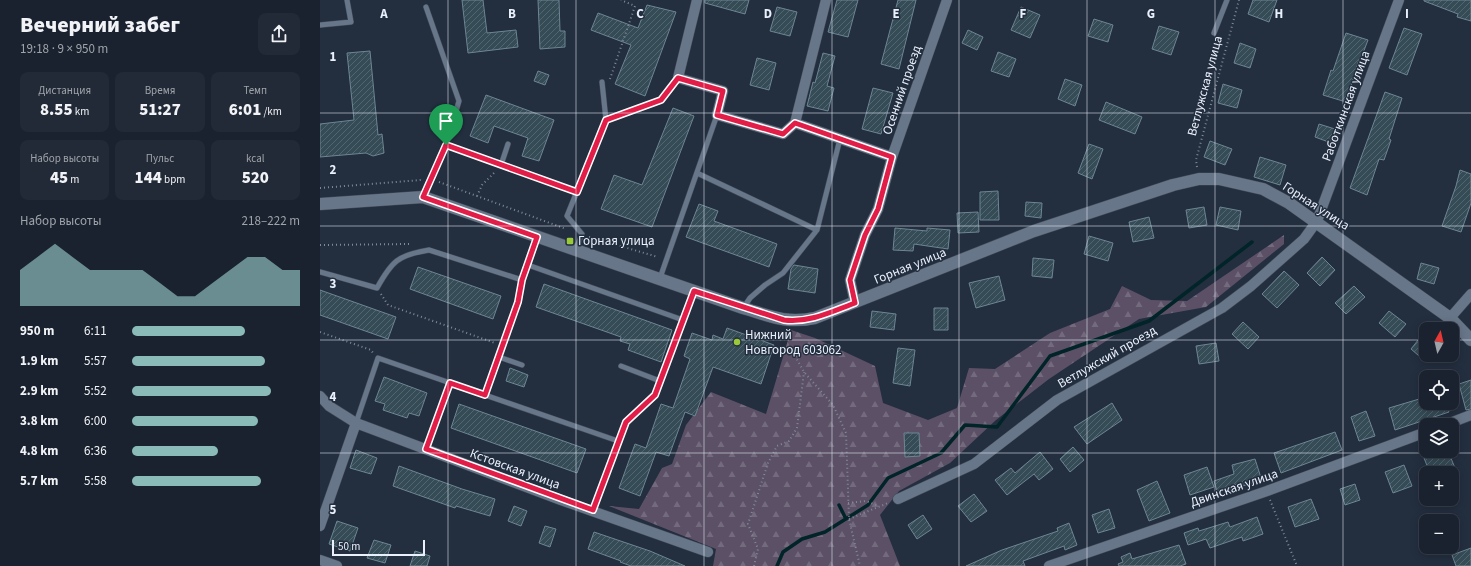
<!DOCTYPE html>
<html lang="ru">
<meta charset="utf-8">
<style>
:root{--surface:#1a222f;--page:#232a37;--text:#f1f3f6;--muted:#9fa4aa;--line:#383f4b;--accent:#8bbbb9}
body{margin:0;font-family:"Source Sans 3",sans-serif;background:var(--page);color:var(--text);height:100vh;display:flex;flex-direction:column;font-size:15px;white-space:nowrap}
*{box-sizing:border-box;margin:0}
p{font-size:13px;color:var(--muted)}
.icon{flex:none;width:22px;height:22px;fill:none;stroke:currentColor;stroke-width:2;stroke-linecap:round;stroke-linejoin:round}
.map{position:relative;flex:1;overflow:hidden}
.panel{display:flex;flex-direction:column;background:var(--surface);width:320px}
.panel>*{flex:none}
.needle{width:26px;rotate:8deg}
.controls{position:absolute;left:1099px;top:322px;display:grid;gap:8px}
.controls a{display:grid;place-items:center;width:40px;height:40px;border-radius:8px;background:var(--surface);box-shadow:0 2px 10px #0003,0 0 0 1px var(--line);font-size:20px}
.scale{position:absolute;left:12px;bottom:10px;width:93px;box-sizing:border-box;padding-left:4px;border:2px solid #e9f1fc;border-top:0;font-size:11px;line-height:14px;white-space:nowrap;color:#e9f1fc;-webkit-text-stroke:3px #232e3f;paint-order:stroke}
.pin{position:absolute;display:grid;place-items:center;width:34px;height:34px;color:#fff;margin:-41px -17px;border-radius:50% 50% 50% 0;rotate:-45deg;box-shadow:0 0 4px #0007}
.pin .icon{rotate:45deg}
.round{display:grid;place-items:center;flex:none;width:42px;height:42px;border-radius:8px;background:var(--page)}
.summary{display:flex;align-items:center;justify-content:space-between;height:68px;padding:0 20px}
h1{font-size:22px;font-weight:800;line-height:30px}
.stats{display:grid;grid-template-columns:repeat(3,1fr);gap:6px;height:68px;padding:4px 20px}
.stats div{display:grid;align-content:center;border-radius:8px;background:var(--page);text-align:center}
.stats b{font-size:17px;font-weight:800}
.stats small{font-size:11px;font-weight:400}
.stats p{font-size:11px}
.chart{height:112px;padding:8px 20px}
.chart p{display:flex;justify-content:space-between}
.chart svg{width:100%;height:72px;margin-top:4px;fill:var(--accent);opacity:.7}
ul{padding:0 20px;list-style:none;font-size:13px}
li{display:grid;grid-template-columns:64px 48px 1fr;align-items:center;height:30px}
li i{height:10px;border-radius:5px;background:var(--accent)}
main{display:flex;flex:1;min-height:0}
.map>svg:first-child{display:block}
.forest{fill:url(#forest-firs)}
.lines{fill:none;stroke-linecap:round;stroke-linejoin:round}
.stream{stroke:#002428;stroke-width:3.5}
.building{fill:url(#building-hatch);stroke:#6d8693}
.lane-casing{stroke:#404b59;stroke-width:6}
.street-casing{stroke:#404b59;stroke-width:11}
.secondary-casing{stroke:#404b59;stroke-width:13}
.path{stroke:#808a98;stroke-width:2;stroke-dasharray:1 3;stroke-linecap:butt}
.lane{stroke:#687689;stroke-width:5}
.street{stroke:#687689;stroke-width:10}
.secondary{stroke:#687689;stroke-width:12}
.route-casing{stroke:#fff;stroke-width:8}
.route{stroke:#e11d48;stroke-width:5}
.grid{fill:none;stroke:#e9f1fc;stroke-width:1;stroke-opacity:0.55}
.poi-dot{fill:#98cb37;stroke:#232e3f;stroke-width:1.5}
.labels{text-anchor:middle;dominant-baseline:central;stroke-width:3;stroke-linejoin:round;paint-order:stroke}
.street-label{font-size:13px;fill:#e9f1fc;stroke:#232e3f}
.poi-label{font-size:13px;fill:#e9f1fc;stroke:#232e3f;text-anchor:start}
.grid-label{font-size:13px;text-anchor:middle;font-weight:bold;fill:#e9f1fc;stroke:#232e3f;stroke-width:3;stroke-linejoin:round;paint-order:stroke}
</style>
<main>
<section class="panel">
<div class="summary"><div><h1>Вечерний забег</h1><p>19:18 · 9 × 950 m</p></div><a class="round"><svg class="icon" aria-label="share" viewBox="0 0 24 24"><path d="M12 15V3M7 8l5-5 5 5M5 13v7h14v-7"/></svg></a></div>
<div class="stats">
<div><p>Дистанция</p><b>8.55<small> km</small></b></div>
<div><p>Время</p><b>51:27</b></div>
<div><p>Темп</p><b>6:01<small> /km</small></b></div>
</div>
<div class="stats">
<div><p>Набор высоты</p><b>45<small> m</small></b></div>
<div><p>Пульс</p><b>144<small> bpm</small></b></div>
<div><p>kcal</p><b>520</b></div>
</div>
<div class="chart"><p><span>Набор высоты</span>218–222 m</p>
<svg viewBox="0 0 160 44" preserveAspectRatio="none"><path d="M0 44V22L10 14L20 6L30 14L40 22L50 22L60 22L70 22L80 30L90 38L100 38L110 30L120 22L130 14L140 14L150 22L160 22V44z"/></svg>
</div>
<ul>
<li><b>950 m</b>6:11<i style="width:67%"></i></li>
<li><b>1.9 km</b>5:57<i style="width:79%"></i></li>
<li><b>2.9 km</b>5:52<i style="width:83%"></i></li>
<li><b>3.8 km</b>6:00<i style="width:75%"></i></li>
<li><b>4.8 km</b>6:36<i style="width:51%"></i></li>
<li><b>5.7 km</b>5:58<i style="width:77%"></i></li>
</ul>
</section>
<div class="map">
<svg width="1151" height="566" viewBox="0 0 1151 566">
<defs>
<pattern id="forest-firs" width="22" height="20" patternUnits="userSpaceOnUse"><rect width="22" height="20" fill="#5c5067"/><path d="M5 1l3.5 6h-7zM16 11l3.5 6h-7z" fill="#736a7e"/></pattern>
<pattern id="building-hatch" width="6" height="6" patternUnits="userSpaceOnUse"><rect width="6" height="6" fill="#354c57"/><path d="M-1 1l2-2M0 6l6-6M5 7l2-2" fill="none" stroke="#526670"/></pattern>
</defs>
<rect width="100%" height="100%" fill="#232e3f"/>
<!-- forest -->
<path class="forest" d="M964,235V244L886,307L819,319L729,379L676,420L630,463L579,491L560,515L580,566H393L396,549L289,506L319,509L342,468L352,464L366,425L391,392L446,414L471,330L495,338L555,366L563,403L608,420L637,408L649,368L675,369L730,333L790,309L802,286L831,300L867,301Z"/>
<g class="lines">
<!-- stream -->
<path class="stream" d="M519,505L526,519
M457,566L463,552L482,539L505,532L548,505L568,478L621,453L645,425L677,427L730,356L829,321L932,242"/>
</g>
<!-- building -->
<path class="building" d="M142,0H163L167,33L196,30L198,47L148,53Z
M218,0H239L240,31H245V47L220,49Z
M385,0H429L425,14L385,3Z
M517,0H538L528,37L508,32Z
M578,0H596L579,69L561,64Z
M933,0H957L949,22L928,14Z
M1104,0H1151V21L1137,17L1138,14L1104,1Z
M327,5L356,12L325,96L295,84L311,45L271,30L278,13L318,28Z
M457,7L477,12L470,36L450,31Z
M701,7L720,15L710,38L691,30Z
M774,19L793,25L788,42L768,36Z
M839,26L859,32L851,55L832,49Z
M1084,28L1102,34L1087,75L1069,68Z
M648,30L663,37L657,50L642,43Z
M1026,33L1048,40L1040,61L1039,60L1026,102L1003,95L1011,70L1013,71Z
M920,43L936,49L930,68L914,63Z
M50,51L58,135L62,134L64,153L53,156L46,153L0,157V124L34,120L27,53Z
M678,52L696,59L689,77L671,71Z
M503,53L515,56L507,86L514,88L508,111L487,106L493,82L495,83Z
M437,58L456,63L449,90L430,85Z
M218,71L229,75L225,85L214,81Z
M745,79L762,85L755,106L738,99Z
M903,84L922,90L917,108L898,103Z
M553,88L573,93L561,134L542,129Z
M1065,92L1082,98L1069,139L1071,140L1064,160L1059,159L1047,195L1030,188Z
M166,95L234,120L219,161L202,156L208,138L174,126L168,143L150,136Z
M786,102L822,117L815,134L779,120Z
M353,108L374,116L332,227L281,209L294,175L322,185Z
M999,124L1018,130L1014,144L995,137Z
M890,141L912,149L905,165L884,157Z
M769,144L783,149L772,179L758,173Z
M940,157L966,165L960,185L934,177Z
M1140,170L1151,174V203L1141,232L1122,226L1136,186Z
M678,191L679,220H660V192Z
M706,202L722,203L721,218L705,216Z
M379,204L398,211L394,221L457,244L449,267L366,237Z
M884,207L887,225L869,228L866,210Z
M900,207L921,211L918,230L896,225Z
M658,212L659,232L638,233L637,213Z
M829,217L834,238L813,242L809,222Z
M575,228L607,231V228L630,230L628,249L594,244L593,251L573,250Z
M769,236L793,243L788,261L764,254Z
M1002,257L1015,270L1000,286L987,273Z
M713,258L734,260L732,278L712,276Z
M1101,263L1119,268L1114,284L1097,279Z
M474,265L498,269L495,293L468,289L471,269Z
M98,267L181,296L173,319L90,289Z
M964,271L979,285L957,308L942,294Z
M679,276L685,300L656,308L649,283Z
M224,284L352,330L341,362L308,350L310,344L300,341L301,337L216,307Z
M1034,286L1045,297L1026,314L1015,303Z
M0,290L76,317L68,339L0,315Z
M614,308H628V330H614Z
M552,311L576,314L574,330L550,327Z
M1069,311L1086,324L1075,337L1059,323Z
M923,322L939,337L928,349L912,334Z
M407,328L454,345L441,384L393,367L375,416L365,412L349,456L336,452L320,496L299,488L315,444L326,448L341,404L353,408L370,359L364,356L372,333L392,340L393,335L403,339Z
M1106,330V362L1091,349Z
M896,343L899,361L879,364L876,346Z
M578,348L595,350L590,386L573,383Z
M190,368L208,375L204,387L186,381Z
M64,377L107,393L99,416L89,413L87,418L63,410L65,404L55,401Z
M1151,380V409L1146,410L1139,384Z
M1106,397V403H1126L1129,412L1075,430L1069,408Z
M792,403L802,420L767,444L754,427Z
M139,404L266,449L257,473L131,428Z
M1046,411L1055,436L1039,441L1031,417Z
M1015,432L1022,450L961,473L954,453Z
M584,433H599L600,456L585,457Z
M753,447L764,460L750,472L740,459Z
M36,450L57,458L51,474L30,468Z
M1122,451H1128L1135,468L1121,473H1110L1104,458Z
M720,452L733,469L719,480L714,474L687,495L675,480L691,468L695,473Z
M935,459L942,481L918,487L917,484L897,491L894,481L914,474L912,465Z
M1084,465L1092,486L1073,493L1065,472Z
M79,466L142,489L175,499L170,516L136,506L135,508L73,486Z
M887,467L894,487L870,495L864,475Z
M837,481L850,513L829,521L817,490Z
M1035,484L1040,500L1025,505L1020,489Z
M654,494L667,511L651,522L638,506Z
M991,499L999,519L975,527L968,507Z
M194,506L207,511L201,526L188,521Z
M789,509L795,528L778,533L772,515Z
M603,515L612,529L597,539L588,525Z
M937,517L943,534L923,541L922,537L890,548L886,539L868,545L864,533L878,528L879,531L908,522L910,527Z
M17,521L38,528L30,551L9,544Z
M749,523L757,545L745,550L744,546L703,561L705,566H646L682,550L738,531L737,528Z
M225,526L236,529L230,547L219,543Z
M274,532L330,551L365,566H311L300,562L301,561L268,549Z
M54,540L71,545L65,563L47,558Z
M859,545L866,564L860,566H799L798,564L803,562L801,557L810,553L812,559Z
M1151,548V566H1136L1132,555Z
M95,551L110,556L107,566H90Z"/>
<g class="lines">
<defs>
<path id="lane" d="M0,25L31,22L27,0
M894,33L907,0
M126,145L257,192
M181,165L188,144
M377,173L497,230
M103,197L126,145L139,101L106,7
M256,249L262,234L247,216L286,120L282,82
M208,265L363,320
M0,272L57,288C72,261 78,255 109,250L202,280L217,237
M340,278L397,115
M424,307L430,298L445,285L463,273L497,230L520,139
M179,357L202,365
M301,366L340,381
M165,395L198,302L202,280
M36,423L58,358L298,441
M106,449L130,383
M273,510L306,422L335,395L373,292"/>
<path id="street" d="M377,0L358,78L403,91L397,115L463,134L475,123
M475,123L506,0
M475,123L572,157
M535,303L530,280L545,235L558,209L572,157L627,0
M1130,318L1151,294
M0,396L9,406L36,423L241,500L388,552
M1125,425L1151,415
M578,499L654,464L737,400L902,308L931,286L984,239L997,221L1079,0
M0,526L36,423
M0,560L17,566
M729,566L947,491L1106,432"/>
<path id="secondary" d="M0,204L103,197L423,308C450,316 466,324 495,318L714,231L853,185L879,179H899L943,189L969,203L1130,318L1151,340"/>
</defs>
<!-- lane casing -->
<use href="#lane" class="lane-casing"/>
<!-- street casing -->
<use href="#street" class="street-casing"/>
<!-- secondary casing -->
<use href="#secondary" class="secondary-casing"/>
<!-- path -->
<path class="path" d="M290,79L315,6L301,0
M294,117L341,100L352,86
M877,167L876,160L919,0
M119,182L246,229
M0,188L101,180
M157,196L162,185L175,172
M269,237L338,257
M0,245L90,244
M61,294L68,305L175,343
M0,332L51,350L53,353
M475,356L484,372L513,405L526,433L529,519L540,566
M950,500L977,566
M528,503L546,501L558,506
M529,519L568,503
M434,566L438,549L428,524L448,463L457,446L469,441L477,428L484,372"/>
<!-- lane -->
<use href="#lane" class="lane"/>
<!-- street -->
<use href="#street" class="street"/>
<!-- secondary -->
<use href="#secondary" class="secondary"/>
</g>
<g class="lines">
<defs>
<path id="route" d="M358,78L403,91L397,115L463,134L475,123L572,157L558,209L545,235L530,280L535,303C511,312 489,323 464,320L374,291L335,395L306,422L273,510L106,449L130,383L165,395L198,302L202,280L217,237L103,197L126,145L257,192L286,120L341,100Z"/>
</defs>
<!-- route casing -->
<use href="#route" class="route-casing"/>
<!-- route -->
<use href="#route" class="route"/>
</g>
<!-- grid -->
<path class="grid" d="M128,0V566M256,0V566M384,0V566M512,0V566M639,0V566M767,0V566M895,0V566M1023,0V566M0,113H1151M0,226H1151M0,340H1106M1132,340H1151M0,453H1151"/>
<!-- markers -->
<g class="poi-dot">
<rect x="246" y="237" width="8" height="8" rx="2"/>
<circle cx="417" cy="342" r="4"/>
</g>
<g class="labels">
<!-- street labels -->
<g class="street-label">
<text transform="translate(885 86) rotate(-75)">Ветлужская улица</text>
<text transform="translate(582 90) rotate(-71)">Осенний проезд</text>
<text transform="translate(1026 106) rotate(-70)">Работкинская улица</text>
<text transform="translate(996 206) rotate(33)">Горная улица</text>
<text transform="translate(590 266) rotate(-22)">Горная улица</text>
<text transform="translate(787 357) rotate(-30)">Ветлужский проезд</text>
<text transform="translate(195 469) rotate(20)">Кстовская улица</text>
<text transform="translate(914 488) rotate(-19)">Двинская улица</text>
</g>
<!-- poi labels -->
<g class="poi-label">
<text x="258" y="241">Горная улица</text>
<text x="425" y="335">Нижний<tspan x="425" dy="15">Новгород 603062</tspan></text>
</g>
</g>
<g class="grid-label">
<text x="64" y="18">A</text>
<text x="192" y="18">B</text>
<text x="320" y="18">C</text>
<text x="448" y="18">D</text>
<text x="576" y="18">E</text>
<text x="703" y="18">F</text>
<text x="831" y="18">G</text>
<text x="959" y="18">H</text>
<text x="1087" y="18">I</text>
<text x="13" y="61">1</text>
<text x="13" y="174">2</text>
<text x="13" y="288">3</text>
<text x="13" y="401">4</text>
<text x="13" y="514">5</text>
</g>
</svg>
<div class="controls">
<a><svg class="needle" viewBox="-14 -14 28 28"><path d="M0-13l5 13h-10z" fill="#e53935"/><path d="M0 13l5-13h-10z" fill="#9fa4aa"/></svg></a>
<a><svg class="icon" aria-label="locate" viewBox="0 0 24 24"><circle cx="12" cy="12" r="6"/><path d="M12 2v4M12 18v4M2 12h4M18 12h4"/></svg></a>
<a><svg class="icon" aria-label="layers" viewBox="0 0 24 24"><path d="M12 4l9 5-9 5-9-5zM3 14l9 5 9-5"/></svg></a>
<a>+</a>
<a>−</a>
</div>
<div class="scale">50 m</div>
<div class="pin" style="left:126px;top:145px;background:#1e9e55"><svg class="icon" aria-label="arrive" viewBox="0 0 24 24"><path d="M6 21V4h12l-3 4 3 4H6"/></svg></div>
</div>
</main>
